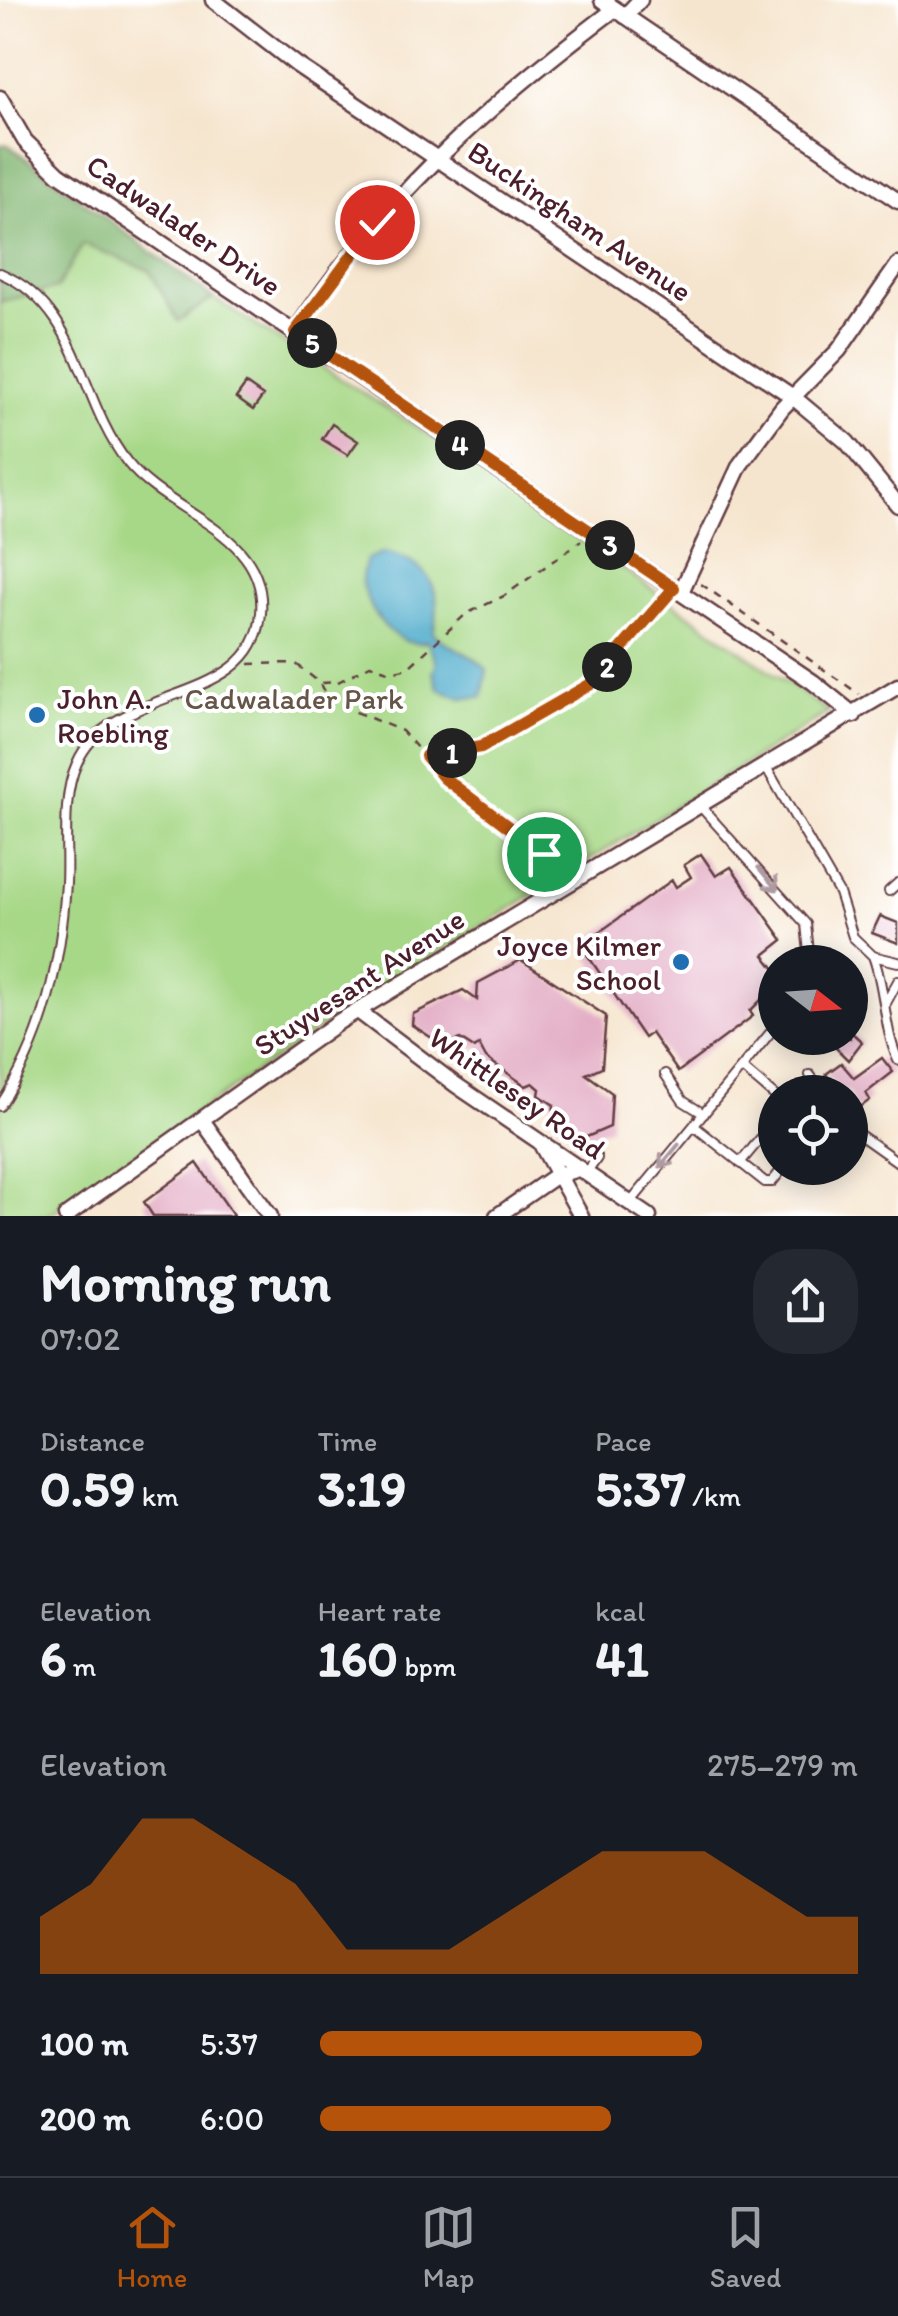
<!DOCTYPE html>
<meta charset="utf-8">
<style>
:root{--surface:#171b24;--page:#242831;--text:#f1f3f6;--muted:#9ea1a6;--line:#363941;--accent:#b45309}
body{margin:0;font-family:Itim,sans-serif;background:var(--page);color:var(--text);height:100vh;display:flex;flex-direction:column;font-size:38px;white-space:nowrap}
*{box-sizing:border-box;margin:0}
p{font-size:32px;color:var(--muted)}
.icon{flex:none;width:55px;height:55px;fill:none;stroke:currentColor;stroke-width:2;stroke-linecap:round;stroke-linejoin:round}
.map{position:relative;height:1216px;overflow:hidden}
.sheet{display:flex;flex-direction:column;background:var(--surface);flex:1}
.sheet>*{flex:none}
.needle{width:65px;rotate:107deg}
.buttons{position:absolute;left:758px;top:945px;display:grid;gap:20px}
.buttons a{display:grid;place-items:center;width:110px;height:110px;border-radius:50%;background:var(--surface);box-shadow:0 5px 25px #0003;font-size:50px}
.pin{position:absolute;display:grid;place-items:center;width:85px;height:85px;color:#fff;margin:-42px;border:5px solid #fff;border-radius:50%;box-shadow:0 2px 10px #0007}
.km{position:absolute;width:50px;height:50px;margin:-25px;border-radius:50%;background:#222;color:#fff;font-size:28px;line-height:50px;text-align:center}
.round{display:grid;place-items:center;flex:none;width:105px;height:105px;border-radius:40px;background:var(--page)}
.head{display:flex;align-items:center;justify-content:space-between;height:170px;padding:0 40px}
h1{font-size:55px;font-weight:700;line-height:75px}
.stats{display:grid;grid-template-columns:repeat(3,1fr);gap:15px;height:170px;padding:10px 40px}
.stats div{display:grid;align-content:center}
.stats b{font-size:50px;font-weight:700}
.stats small{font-size:28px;font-weight:400}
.stats p{font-size:28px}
.chart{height:280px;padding:20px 40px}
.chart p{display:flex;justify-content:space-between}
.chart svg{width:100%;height:180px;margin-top:10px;fill:var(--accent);opacity:.7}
ul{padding:0 40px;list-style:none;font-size:32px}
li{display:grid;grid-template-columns:160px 120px 1fr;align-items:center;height:75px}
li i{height:25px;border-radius:12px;background:var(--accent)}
.menu{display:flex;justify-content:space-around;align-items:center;height:140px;border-top:2px solid var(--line);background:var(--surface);font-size:28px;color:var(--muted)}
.menu a{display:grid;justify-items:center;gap:5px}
.menu .active{color:var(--accent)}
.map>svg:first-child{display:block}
.green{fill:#a7d887;stroke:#787c59;stroke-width:2.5}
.forest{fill:#85b874;stroke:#686c50;stroke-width:2.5}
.water{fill:#4caaca;stroke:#4b647a;stroke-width:2.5}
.building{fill:#e3acc4}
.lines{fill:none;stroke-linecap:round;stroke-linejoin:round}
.lane-casing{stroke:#643d43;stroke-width:12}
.street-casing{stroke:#643d43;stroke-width:19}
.path{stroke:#643d43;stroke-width:2.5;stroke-dasharray:8 8;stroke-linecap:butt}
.lane{stroke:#fff;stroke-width:8}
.street{stroke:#fff;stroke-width:14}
.oneway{stroke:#ae9aa0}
.route-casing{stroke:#fff;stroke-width:20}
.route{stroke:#b45309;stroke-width:12}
.poi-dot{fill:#1f6fb2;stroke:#fff;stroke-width:4}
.labels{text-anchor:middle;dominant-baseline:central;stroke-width:8;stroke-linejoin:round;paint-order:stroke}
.street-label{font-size:30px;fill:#4a1f2b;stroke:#fff}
.poi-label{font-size:30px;fill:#4a1f2b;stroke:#fff;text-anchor:start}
.park-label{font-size:30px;fill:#665647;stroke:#fff}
</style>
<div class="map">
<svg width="898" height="1216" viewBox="0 0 898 1216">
<rect width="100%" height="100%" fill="#fff"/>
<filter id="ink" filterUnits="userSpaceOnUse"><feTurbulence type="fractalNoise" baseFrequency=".01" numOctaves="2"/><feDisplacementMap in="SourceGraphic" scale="20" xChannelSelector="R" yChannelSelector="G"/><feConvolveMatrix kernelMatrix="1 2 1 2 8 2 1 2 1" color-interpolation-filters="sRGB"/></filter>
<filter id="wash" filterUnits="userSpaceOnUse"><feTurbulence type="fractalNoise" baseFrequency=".0048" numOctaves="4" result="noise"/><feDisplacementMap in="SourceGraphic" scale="40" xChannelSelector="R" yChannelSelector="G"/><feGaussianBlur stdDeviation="2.25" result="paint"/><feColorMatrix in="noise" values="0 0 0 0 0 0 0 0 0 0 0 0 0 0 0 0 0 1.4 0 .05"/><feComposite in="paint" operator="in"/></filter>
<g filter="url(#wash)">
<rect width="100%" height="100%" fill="#f6e5ce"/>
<!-- green -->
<path class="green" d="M0,145H8L213,298L442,443L829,712L352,1006L47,1216H0Z"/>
<!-- forest -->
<path class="forest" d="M0,145H8L213,298L178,321L149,270L83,244L57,288L0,302Z"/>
<!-- water -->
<path class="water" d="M384,553C428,562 445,589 433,633C450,650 470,651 487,670L482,697L461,698L439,689L433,672L437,663L427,641C398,654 366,608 362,583C361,576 364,567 366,560Z"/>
<g id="blocks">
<!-- building -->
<path class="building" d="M246,384L263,396L253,410L236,398Z
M332,424L358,441L348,455L322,439Z
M701,854L716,876L731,867L783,940L764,955L775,969V986L750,1011L753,1016L678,1072L651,1033L644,1038L584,950L599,940L594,936L672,880L676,887L691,877L684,865Z
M880,916L898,923V943L872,933Z
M521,960L606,1016L602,1067L586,1074L612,1093L610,1127L582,1139L553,1120L554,1105L539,1095L540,1089L533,1083L526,1086L486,1058L479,1045L474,1048L460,1039L446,1047L412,1025L413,1014L463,990L477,1000L478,983Z
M850,1031L862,1042L848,1060L826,1038H850Z
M882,1058L893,1072L866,1093L870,1100L855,1111L850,1092H840L826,1074L841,1063L854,1078Z
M197,1163L234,1216H153L144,1202Z"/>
</g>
</g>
<g filter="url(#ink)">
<use href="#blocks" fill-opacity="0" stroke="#643d43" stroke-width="2.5"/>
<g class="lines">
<defs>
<path id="lane" d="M0,273C81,308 78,399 127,462C169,515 268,532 261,613C254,709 113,681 77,763C61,798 68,846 66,883C61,963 44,1038 0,1106
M766,767L839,893L853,937L873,956L898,962
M702,808L806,924L810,962
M889,891L898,883
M873,956C886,990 883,1027 898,1060
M886,1003L898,981
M742,1068L775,1096
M665,1074L683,1101L704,1114
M810,1075L822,1092
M694,1126L765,1182H772L783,1168
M850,1128L898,1162
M740,1163L775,1121
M586,1174L597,1158
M630,1203L775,1027"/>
<path id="street" d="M213,0L297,65L793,397L847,442L898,505
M602,0L898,201
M625,16L640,0
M0,98L25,141L59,174L813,682L854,715
M295,332C386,195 485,107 615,9
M681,592L740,465L782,408L839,350L898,265
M358,1011L456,1085L649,1216
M202,1120L270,1216
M542,1146L581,1216
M66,1216L340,1021L898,686
M497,1216L555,1176L578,1169"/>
</defs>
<!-- lane casing -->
<use href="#lane" class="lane-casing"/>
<!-- street casing -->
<use href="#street" class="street-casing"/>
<!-- path -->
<path class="path" d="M701,584L859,694
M249,664L295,663L320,683L338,682L370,665L391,672L408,668L466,614L504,596L581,541
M320,684L329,701L402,731L444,778L564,870
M428,756L481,747L591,684L667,597"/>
<!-- lane -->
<use href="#lane" class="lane"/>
<!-- street -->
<use href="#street" class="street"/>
</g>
<!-- one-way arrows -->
<defs><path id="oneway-shaft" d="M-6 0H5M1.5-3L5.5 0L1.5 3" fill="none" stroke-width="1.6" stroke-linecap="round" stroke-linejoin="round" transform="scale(2.5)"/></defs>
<g class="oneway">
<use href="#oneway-shaft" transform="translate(768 879) rotate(50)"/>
<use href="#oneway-shaft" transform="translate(669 1156) rotate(130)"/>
</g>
</g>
<g class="lines" filter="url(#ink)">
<defs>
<path id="route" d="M377,222L295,332L674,588L591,684L481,747L426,756L444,778L544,854"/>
</defs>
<!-- route casing -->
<use href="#route" class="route-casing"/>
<!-- route -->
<use href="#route" class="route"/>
</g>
<!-- markers -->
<g class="poi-dot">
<circle cx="37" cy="715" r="10"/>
<circle cx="681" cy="962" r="10"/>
</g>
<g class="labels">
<!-- street labels -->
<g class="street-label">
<text transform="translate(580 221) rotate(34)">Buckingham Avenue</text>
<text transform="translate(184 225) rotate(34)">Cadwalader Drive</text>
<text transform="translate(359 982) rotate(-33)">Stuyvesant Avenue</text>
<text transform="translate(517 1093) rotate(35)">Whittlesey Road</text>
</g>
<!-- poi labels -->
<g class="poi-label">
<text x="57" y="698">John A.<tspan x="57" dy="34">Roebling</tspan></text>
<text x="661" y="945" text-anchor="end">Joyce Kilmer<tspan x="661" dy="34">School</tspan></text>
</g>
<!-- park labels -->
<g class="park-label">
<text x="294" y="698">Cadwalader Park</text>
</g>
</g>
</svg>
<div class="buttons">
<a><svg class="needle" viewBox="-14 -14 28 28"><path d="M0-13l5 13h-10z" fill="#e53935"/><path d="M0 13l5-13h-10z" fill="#9ea1a6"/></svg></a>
<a><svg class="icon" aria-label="locate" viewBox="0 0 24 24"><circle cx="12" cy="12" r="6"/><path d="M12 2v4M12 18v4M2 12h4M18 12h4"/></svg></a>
</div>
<div class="pin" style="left:544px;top:854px;background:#1e9e55"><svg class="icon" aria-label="arrive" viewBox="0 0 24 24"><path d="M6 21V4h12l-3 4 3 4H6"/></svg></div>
<div class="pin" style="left:377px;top:222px;background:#d93025"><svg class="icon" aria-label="check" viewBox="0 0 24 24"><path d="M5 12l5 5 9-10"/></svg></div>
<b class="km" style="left:452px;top:753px">1</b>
<b class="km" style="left:607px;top:667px">2</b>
<b class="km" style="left:610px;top:545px">3</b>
<b class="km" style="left:460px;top:445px">4</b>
<b class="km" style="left:312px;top:343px">5</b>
</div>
<section class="sheet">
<div class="head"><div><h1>Morning run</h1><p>07:02</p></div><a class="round"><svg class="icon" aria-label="share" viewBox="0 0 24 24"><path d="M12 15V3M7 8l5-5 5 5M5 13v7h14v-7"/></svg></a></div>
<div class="stats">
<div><p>Distance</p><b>0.59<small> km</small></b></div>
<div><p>Time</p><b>3:19</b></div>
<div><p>Pace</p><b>5:37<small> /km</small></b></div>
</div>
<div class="stats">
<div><p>Elevation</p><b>6<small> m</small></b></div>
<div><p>Heart rate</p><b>160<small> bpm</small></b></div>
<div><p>kcal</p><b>41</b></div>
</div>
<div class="chart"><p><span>Elevation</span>275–279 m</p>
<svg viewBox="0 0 160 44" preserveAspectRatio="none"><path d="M0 44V30L10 22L20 6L30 6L40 14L50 22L60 38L70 38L80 38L90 30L100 22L110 14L120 14L130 14L140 22L150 30L160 30V44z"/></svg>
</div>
<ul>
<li><b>100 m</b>5:37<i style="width:71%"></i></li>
<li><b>200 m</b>6:00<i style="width:54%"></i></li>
</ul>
</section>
<nav class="menu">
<a class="active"><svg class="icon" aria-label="home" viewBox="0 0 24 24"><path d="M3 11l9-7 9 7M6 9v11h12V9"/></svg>Home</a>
<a><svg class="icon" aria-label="map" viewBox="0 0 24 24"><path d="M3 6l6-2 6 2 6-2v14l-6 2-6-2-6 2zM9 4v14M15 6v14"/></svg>Map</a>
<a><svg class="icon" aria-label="saved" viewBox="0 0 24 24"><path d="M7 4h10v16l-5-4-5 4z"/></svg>Saved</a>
</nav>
